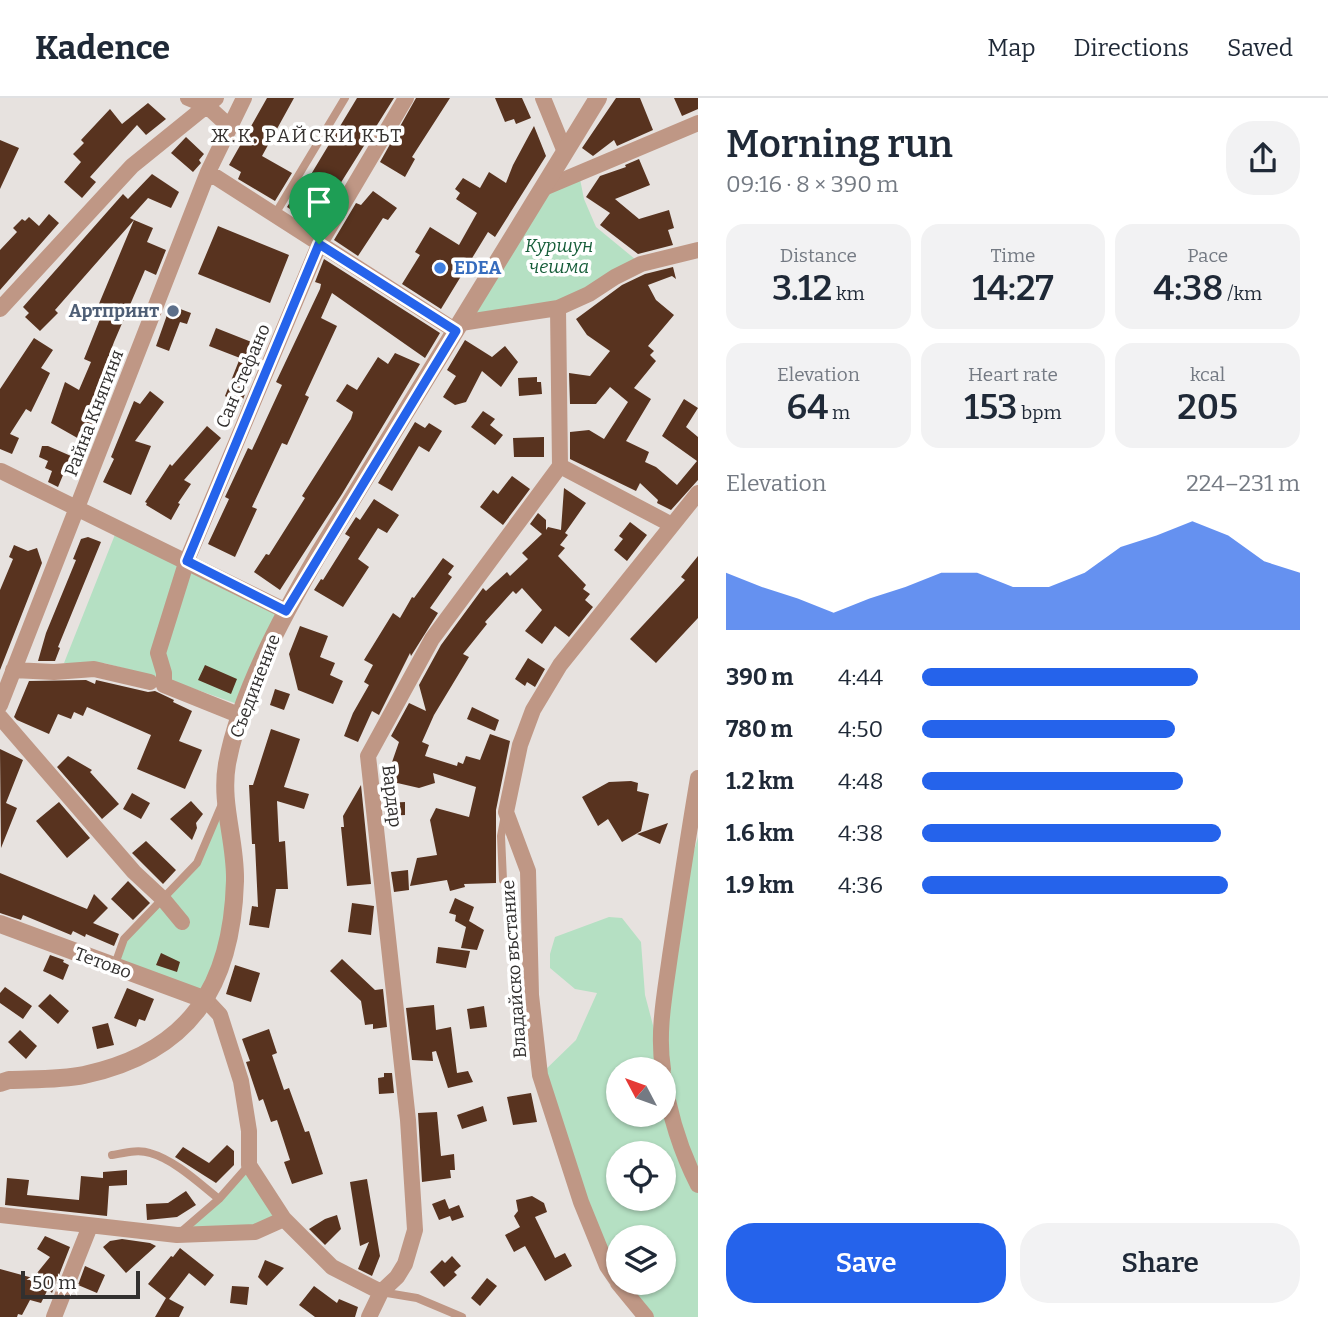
<!DOCTYPE html>
<meta charset="utf-8">
<style>
:root{--surface:#fff;--page:#f2f2f3;--text:#1f2937;--muted:#747a83;--line:#e0e1e3;--accent:#2563eb}
body{margin:0;font-family:Bitter,serif;background:var(--page);color:var(--text);height:100vh;display:flex;flex-direction:column;font-size:26px;white-space:nowrap}
*{box-sizing:border-box;margin:0}
p{font-size:23px;color:var(--muted)}
.icon{flex:none;width:38px;height:38px;fill:none;stroke:currentColor;stroke-width:2;stroke-linecap:round;stroke-linejoin:round}
.map{position:relative;flex:1;overflow:hidden}
.drawer{display:flex;flex-direction:column;background:var(--surface);width:630px}
.drawer>*{flex:none}
.needle{width:46px;rotate:311deg}
.fabs{position:absolute;left:606px;top:959px;display:grid;gap:14px}
.fabs a{display:grid;place-items:center;width:70px;height:70px;border-radius:50%;background:var(--surface);box-shadow:0 2px 5px #0004;font-size:35px}
.scale{position:absolute;left:21px;bottom:18px;width:119px;box-sizing:border-box;padding-left:7px;border:4px solid #32302f;border-top:0;font-size:19px;line-height:24px;white-space:nowrap;color:#32302f;-webkit-text-stroke:5px #fff;paint-order:stroke}
.pin{position:absolute;display:grid;place-items:center;width:60px;height:60px;color:#fff;margin:-72px -30px;border-radius:50% 50% 50% 0;rotate:-45deg;box-shadow:0 0 7px #0007}
.pin .icon{rotate:45deg}
.round{display:grid;place-items:center;flex:none;width:74px;height:74px;border-radius:28px;background:var(--page)}
.headline{display:flex;align-items:center;justify-content:space-between;height:119px;padding:0 28px}
h1{font-size:38px;font-weight:600;line-height:52px}
.metrics{display:grid;grid-template-columns:repeat(3,1fr);gap:10px;height:119px;padding:7px 28px}
.metrics div{display:grid;align-content:center;border-radius:18px;background:var(--page);text-align:center}
.metrics b{font-size:35px;font-weight:600}
.metrics small{font-size:19px;font-weight:400}
.metrics p{font-size:19px}
.chart{height:196px;padding:14px 28px}
.chart p{display:flex;justify-content:space-between}
.chart svg{width:100%;height:126px;margin-top:7px;fill:var(--accent);opacity:.7}
.primary-button{display:flex;gap:14px;margin-top:auto;padding:14px 28px}
.primary-button a{flex:1;height:80px;border-radius:28px;background:var(--accent);color:#fff;font-size:28px;font-weight:600;line-height:80px;text-align:center}
.primary-button a+a{background:var(--page);color:var(--text)}
ul{padding:0 28px;list-style:none;font-size:23px}
li{display:grid;grid-template-columns:112px 84px 1fr;align-items:center;height:52px}
li i{height:18px;border-radius:9px;background:var(--accent)}
header{display:flex;align-items:center;gap:42px;box-sizing:border-box;height:98px;padding:0 35px;background:var(--surface);border-bottom:2px solid var(--line)}
header strong{font-size:33px}
nav{display:flex;gap:38px;margin-inline-start:auto;font-size:24px}
main{display:flex;flex:1;min-height:0}
.map>svg:first-child{display:block}
.green{fill:#b5e0c3;fill-rule:evenodd}
.building{fill:#58331f}
.lines{fill:none;stroke-linecap:round;stroke-linejoin:round}
.service{stroke:#bf9785;stroke-width:8}
.minor{stroke:#bf9785;stroke-width:16}
.tertiary{stroke:#bf9785;stroke-width:18}
.route-casing{stroke:#fff;stroke-width:14}
.route{stroke:#2563eb;stroke-width:9}
.shop-dot{fill:#3f7fe0;stroke:#fff;stroke-width:2.5}
.service-dot{fill:#5c6f8a;stroke:#fff;stroke-width:2.5}
.labels{text-anchor:middle;dominant-baseline:central;stroke-width:7;stroke-linejoin:round;paint-order:stroke}
.park-label{font-size:18px;font-style:italic;fill:#165d39;stroke:#fff}
.shop-label{font-size:18px;font-weight:bold;fill:#366cbe;stroke:#fff;text-anchor:start}
.service-label{font-size:18px;font-weight:bold;fill:#4e5e75;stroke:#fff;text-anchor:end}
.street-label{font-size:18px;fill:#32302f;stroke:#fff}
.neighbourhood-label{font-size:19px;letter-spacing:2px;fill:#363230;stroke:#fff}
</style>
<header>
<strong>Kadence</strong>
<nav><a>Map</a><a>Directions</a><a>Saved</a></nav>
</header>
<main>
<div class="map">
<svg width="698" height="1219" viewBox="0 0 698 1219">
<rect width="100%" height="100%" fill="#e7e2df"/>
<!-- green -->
<path class="green" d="M579,76L584,101L596,129L641,166L589,196L461,225L544,90Z
M116,434L279,515L243,608L169,582L104,565H64Z
M224,700L235,779L206,902L114,869L124,841L197,765Z
M698,739V1219H646L618,1185H663V1139H618V1184L540,977L576,942L597,895L575,891L550,870V856L555,839L609,819L622,820L641,844L645,897L659,950L689,770ZM618,971H663V1017H618ZM618,1055H663V1101H618Z
M249,1067L284,1121L255,1134L177,1137Z"/>
<!-- building -->
<path class="building" d="M267,0H294L262,58L292,75L275,103L238,81L241,74L229,67Z
M357,0H394L335,94L338,95L317,129L287,109L304,82L307,83Z
M416,0H450L412,59L415,61L405,79L380,64Z
M495,0H522L531,20L516,26L514,21L505,24Z
M616,0H640L653,32L617,48L614,42L593,58L582,50Z
M674,0H698V11L682,18Z
M148,5L166,21L146,37L137,27L90,79L96,84L82,100L64,84L81,64L73,56L84,45L81,42L110,11L122,26Z
M534,28L546,58L495,139L488,134L441,211L402,186L420,157L415,154L430,129L459,147L477,115L456,101L460,95L455,91L463,80L480,90L489,74L506,85L513,67Z
M186,39L204,56L199,62L201,65L193,74L171,55Z
M0,42L19,50L0,91Z
M639,61L650,87L615,101L639,121L669,112L674,130L668,132L673,147L638,156L600,127L610,115L586,99L600,78L626,69L625,67Z
M152,76L179,94L171,110L148,100L130,120L134,122L55,212L58,215L40,233L25,219L29,215L23,209L123,96L128,101Z
M373,93L397,110L388,122L383,120L358,158L334,142L356,105L361,107Z
M49,116L59,125L0,192V152L17,134L13,130L22,121L25,123L29,119L39,128Z
M134,122L153,130L147,144L166,152L156,177L145,172L114,244L98,287L102,289L100,293L109,296L88,346L51,325L65,284L79,292L91,264L84,261L102,216L96,213Z
M218,128L289,157L270,205L198,176Z
M324,161L440,235L425,260L332,195L321,220L337,228L305,297L309,299L287,347L282,345L252,409L257,411L235,459L208,446L229,401L225,399L248,350L252,352L282,287L276,284L320,191L321,186L315,184Z
M673,169L676,181L672,178L648,187L656,202L674,217L648,248L654,253L650,257L656,263L634,290L651,301L626,343L649,354L645,364L656,369L677,387L697,363L662,338L684,301L698,310L686,329L698,339V382L671,412L657,405L658,402L640,385L636,393L570,361V334L589,332L604,341L628,304L610,289L596,306H570L569,275L590,278L610,253L587,237L576,221L622,187L645,176Z
M175,209L191,215L187,226L180,224L169,253L156,248L167,217L171,219Z
M216,230L254,245L248,260L258,263L240,309L225,298L240,260L209,248Z
M34,240L53,252L41,270L50,275L31,314L26,311L10,336L19,340L12,356L0,351V291Z
M465,242L492,259L505,248L518,264L501,289L482,273L466,304L455,307L443,299L456,278L447,272Z
M395,255L420,266L342,396L280,492L254,474L266,456L269,457L305,400L302,398L351,321L353,314L336,303L347,286L357,292L378,259L388,266Z
M537,279V284H541L542,296L519,298L518,280Z
M150,293L164,304L135,343L151,348L131,397L103,384L114,361L111,359L134,303L140,306Z
M483,313L495,321L490,327L503,337L495,347L471,329Z
M415,324L425,330L429,325L442,333L429,354L419,348L392,393L378,385Z
M207,328L221,340L184,382L191,386L178,405L180,406L171,422L146,407L147,405L145,404L170,366L172,368Z
M544,339V359H514L513,340Z
M42,348H48L71,358L58,389L48,384L52,373L45,370L48,363L39,359Z
M512,378L530,391L503,427L480,409L493,392L498,396Z
M564,390L586,405L565,435L568,437L560,447L565,450L558,458L586,487L583,491L590,496L585,502L593,509L569,539L555,528L542,546L525,533L542,512L522,490L516,496L513,493L485,524L487,526L463,556L469,559L434,617L422,644L429,647L425,658L457,668L458,664L463,666L466,658L480,662L490,636L510,643L496,712V785L464,786L465,789L450,793L447,782L410,788L417,760L437,757L430,722L436,710L469,719L476,689L433,675L435,685L419,690L393,684L391,667L399,644L391,638L409,605L426,613L419,587L441,547L483,490L486,493L507,474L510,478L528,461L522,455L542,436L530,426L538,415L546,422V432L548,429L561,432Z
M374,401L399,417L387,435L378,430L358,461L369,469L343,509L314,492L321,481L323,482L350,439L345,436L356,419L360,422Z
M630,424L647,437L627,463L614,452L623,441L619,438Z
M88,439L101,444L58,549L60,550L55,563H38L46,535L76,462L73,461L81,441Z
M14,447L28,453L37,450L42,465L0,572V492L13,461L9,459Z
M698,458V520L656,565L630,541L685,482L681,479Z
M443,460L454,468L448,476L452,479L430,510L438,515L411,558L410,555L379,617L372,613L358,644L344,638L353,615L369,587L364,584L373,567L364,562L393,515L400,520L412,499L414,500Z
M300,528L328,538L320,559L335,565L330,577L343,583L333,606L298,592L289,556Z
M528,560L545,571L535,589L527,584L525,588L515,581Z
M205,567L237,581L231,596L198,582Z
M86,582L95,586L96,582L148,594L155,593L174,602L173,604L192,613L179,643L202,652L185,691L137,671L151,637L87,609L83,618L74,614L71,621L58,616L49,636L17,622L14,619L29,583Z
M275,591L290,596L284,612L270,607Z
M472,609L499,622L495,633L467,621Z
M271,631L300,641L284,689L309,696L304,711L277,703L279,744L285,743L288,791H276L269,830L249,827L252,808L258,809L255,746H252L249,687H253Z
M0,651L23,662L6,705L17,710L1,750Z
M68,658L92,672L90,674L119,706L102,721L57,669Z
M631,683L638,685L637,693L649,696L641,733L622,744L608,721L598,728L582,699L609,684Z
M361,687L371,786L347,788L341,729H344L343,718Z
M132,695L150,705L141,721L123,711Z
M191,703L203,716L196,725L197,730L192,742L170,721Z
M59,704L90,740L67,760L36,723Z
M405,704V717L385,718L384,705Z
M668,725L660,746L637,736Z
M146,743L176,772L163,786L132,755Z
M408,772L409,792L394,794L391,774Z
M0,775L87,811L94,796L108,810L93,825L119,836L114,848L86,836L85,839L73,833L71,837L23,817L21,822L0,815Z
M128,783L150,805L133,822L111,801Z
M455,800L474,809L469,823L484,832L477,852L461,850L466,829L455,823L456,817L449,815Z
M352,805L374,808L371,837L348,834Z
M438,849L470,853L466,870L436,865Z
M161,855L180,864L177,874L156,867Z
M50,857L64,862L63,864L69,867L63,882L43,873Z
M342,861L375,892L383,891L387,929L373,931V926L365,927L361,903L330,873Z
M235,867L260,875L251,904L226,896Z
M5,889L32,908L23,921L0,905V895Z
M127,890L154,901L145,923L139,921L136,929L114,920Z
M50,896L69,913L58,926L38,908Z
M434,907L436,932L451,929L457,975L468,973L473,984L448,990L436,953L432,954L433,963L412,962L406,910Z
M484,908L487,929L470,931L467,911Z
M108,925L114,947L97,951L92,929Z
M269,931L277,955L272,957L284,992L289,990L305,1034L309,1033L323,1076L292,1086L284,1064L290,1062L277,1022L271,1024L263,1001L259,1003L246,964L250,963L242,941Z
M20,932L37,948L26,961L8,944Z
M384,975H392L394,995L379,996L378,980L384,979Z
M531,995L537,1024L513,1027L507,999Z
M483,1008L487,1023L462,1031L457,1017Z
M437,1014L441,1058L454,1056L455,1072H450L451,1080L422,1084L418,1015Z
M227,1047L234,1053V1067L216,1085L175,1059L183,1049L209,1065Z
M127,1072V1087L109,1088L107,1118L5,1107L7,1080L29,1082L27,1097L79,1102L81,1078L103,1080V1074Z
M367,1081L380,1158L372,1178L358,1171L369,1144L360,1148L350,1084Z
M186,1093L196,1107L177,1119L147,1122L146,1106L168,1105Z
M532,1098L544,1105L547,1114L535,1119L555,1160L565,1155L572,1168L545,1183L525,1148L514,1154L505,1137L520,1129L514,1118L518,1113L516,1102Z
M445,1101L449,1111L459,1107L464,1119L452,1123L450,1118L439,1122L432,1106Z
M337,1117L341,1131L325,1147L309,1131L325,1121Z
M45,1138L70,1149L52,1195L48,1191L41,1205L30,1202L22,1217L18,1216L17,1219H0V1171L33,1180L50,1159L37,1151Z
M122,1141L150,1145L156,1148L126,1175L103,1149L110,1143Z
M180,1150L214,1177L205,1188L189,1175L169,1201L184,1209L179,1219H155L166,1200L148,1186L171,1158L173,1159Z
M452,1158L461,1168L454,1174L457,1177L444,1189L430,1174L442,1162L445,1165Z
M265,1162L284,1170L267,1188L258,1179Z
M85,1168L105,1177L97,1195L78,1187Z
M487,1180L497,1188L480,1208L471,1200Z
M232,1188L249,1189L247,1207L230,1205Z
M314,1188L337,1205L339,1201L358,1209L355,1219H315L299,1207Z"/>
<g class="lines">
<!-- service -->
<path class="service" d="M274,118L345,0
M503,782L501,738L505,717
M114,869L124,841L197,765L222,706
M112,1057C124,1055 138,1051 150,1055C175,1062 200,1086 219,1101
M182,1133L219,1101L249,1067
M381,1194L417,1200L462,1219"/>
<!-- minor -->
<path class="minor" d="M188,0L207,8L230,29
M543,0L565,54
M208,74L456,233
M544,90L698,25
M0,211L132,68L216,0
M461,225L558,210L589,196L615,179L641,166L698,152
M560,368L672,427
M1,373L286,513
M13,572L54,574L94,571L150,584
M0,607L208,74L244,0
M241,618L164,587V575L158,555L187,462L319,147L406,0
M0,619L134,774L163,801L182,824
M206,902L220,917L241,983L249,1033V1067L284,1121L332,1169L381,1194
M663,971C657,934 665,895 670,858C679,798 688,739 698,680
M663,976C669,1015 680,1052 698,1087
M0,1117L177,1137L255,1134L284,1121
M618,1184L607,1168L581,1104L540,977L531,897L528,773L506,714L520,647L533,612L560,567L698,395
M618,1185L646,1219
M54,1219L90,1128
M369,1219L381,1194L397,1179L405,1166L415,1132L408,1022L368,658L432,541L560,368L558,210"/>
<!-- tertiary -->
<path class="tertiary" d="M0,826L206,902
M0,985L9,982C33,981 60,982 84,977C191,954 232,887 235,783C236,743 220,706 227,666C240,596 282,519 318,457L598,0"/>
</g>
<g class="lines">
<defs>
<path id="route" d="M319,146L456,233L286,513L187,463Z"/>
</defs>
<!-- route casing -->
<use href="#route" class="route-casing"/>
<!-- route -->
<use href="#route" class="route"/>
</g>
<!-- markers -->
<circle class="shop-dot" cx="440" cy="170" r="7"/>
<circle class="service-dot" cx="173" cy="213" r="7"/>
<g class="labels">
<!-- park labels -->
<g class="park-label">
<text x="559" y="148">Куршун<tspan x="559" dy="21">чешма</tspan></text>
</g>
<!-- shop labels -->
<g class="shop-label">
<text x="454" y="170">EDEA</text>
</g>
<!-- service labels -->
<g class="service-label">
<text x="159" y="213">Артпринт</text>
</g>
<!-- street labels -->
<g class="street-label">
<text transform="translate(243 278) rotate(-67)">Сан Стефано</text>
<text transform="translate(94 315) rotate(-69)">Райна Княгиня</text>
<text transform="translate(255 588) rotate(-69)">Съединение</text>
<text transform="translate(392 698) rotate(83)">Вардар</text>
<text transform="translate(103 865) rotate(20)">Тетово</text>
<text transform="translate(514 871) rotate(-94)">Владайско въстание</text>
</g>
<!-- neighbourhood labels -->
<g class="neighbourhood-label">
<text x="307" y="37">Ж.К. РАЙСКИ КЪТ</text>
</g>
</g>
</svg>
<div class="fabs">
<a><svg class="needle" viewBox="-14 -14 28 28"><path d="M0-13l5 13h-10z" fill="#e53935"/><path d="M0 13l5-13h-10z" fill="#747a83"/></svg></a>
<a><svg class="icon" aria-label="locate" viewBox="0 0 24 24"><circle cx="12" cy="12" r="6"/><path d="M12 2v4M12 18v4M2 12h4M18 12h4"/></svg></a>
<a><svg class="icon" aria-label="layers" viewBox="0 0 24 24"><path d="M12 4l9 5-9 5-9-5zM3 14l9 5 9-5"/></svg></a>
</div>
<div class="scale">50 m</div>
<div class="pin" style="left:319px;top:146px;background:#1e9e55"><svg class="icon" aria-label="arrive" viewBox="0 0 24 24"><path d="M6 21V4h12l-3 4 3 4H6"/></svg></div>
</div>
<section class="drawer">
<div class="headline"><div><h1>Morning run</h1><p>09:16 · 8 × 390 m</p></div><a class="round"><svg class="icon" aria-label="share" viewBox="0 0 24 24"><path d="M12 15V3M7 8l5-5 5 5M5 13v7h14v-7"/></svg></a></div>
<div class="metrics">
<div><p>Distance</p><b>3.12<small> km</small></b></div>
<div><p>Time</p><b>14:27</b></div>
<div><p>Pace</p><b>4:38<small> /km</small></b></div>
</div>
<div class="metrics">
<div><p>Elevation</p><b>64<small> m</small></b></div>
<div><p>Heart rate</p><b>153<small> bpm</small></b></div>
<div><p>kcal</p><b>205</b></div>
</div>
<div class="chart"><p><span>Elevation</span>224–231 m</p>
<svg viewBox="0 0 160 44" preserveAspectRatio="none"><path d="M0 44V24L10 29L20 33L30 38L40 33L50 29L60 24L70 24L80 29L90 29L100 24L110 15L120 11L130 6L140 11L150 20L160 24V44z"/></svg>
</div>
<ul>
<li><b>390 m</b>4:44<i style="width:73%"></i></li>
<li><b>780 m</b>4:50<i style="width:67%"></i></li>
<li><b>1.2 km</b>4:48<i style="width:69%"></i></li>
<li><b>1.6 km</b>4:38<i style="width:79%"></i></li>
<li><b>1.9 km</b>4:36<i style="width:81%"></i></li>
</ul>
<div class="primary-button"><a>Save</a><a>Share</a></div>
</section>
</main>
